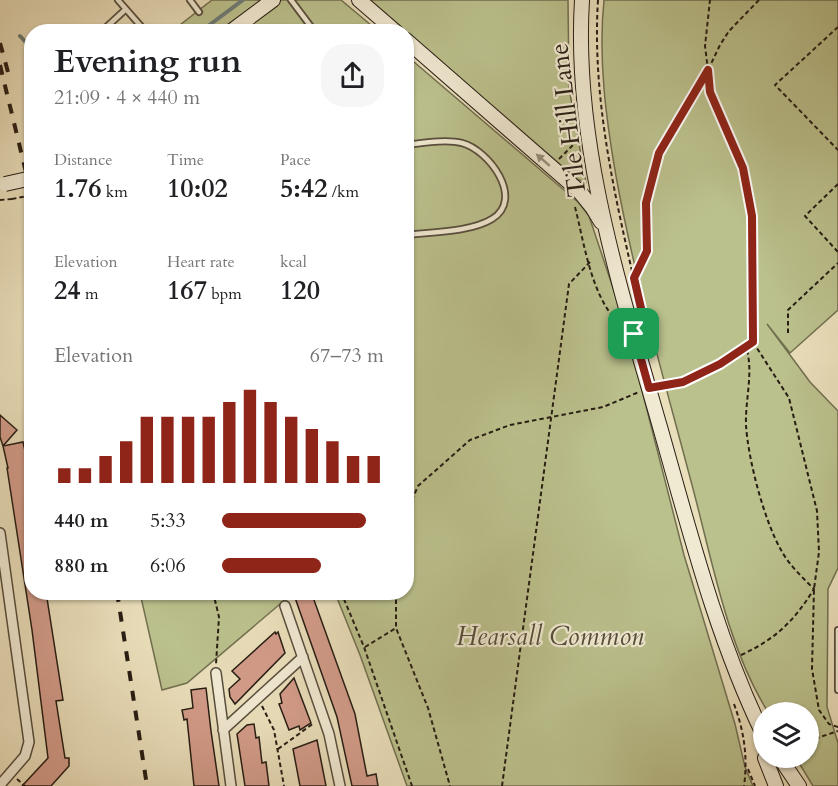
<!DOCTYPE html>
<meta charset="utf-8">
<style>
:root{--surface:#fff;--page:#f6f6f6;--text:#202124;--muted:#757577;--accent:#8f2418}
body{margin:0;font-family:Cardo,serif;background:var(--page);color:var(--text);height:100vh;display:flex;flex-direction:column;font-size:22px;white-space:nowrap}
*{box-sizing:border-box;margin:0}
p{font-size:20px;color:var(--muted)}
.icon{flex:none;width:33px;height:33px;fill:none;stroke:currentColor;stroke-width:2;stroke-linecap:round;stroke-linejoin:round}
.map{position:relative;flex:1;overflow:hidden}
.side{position:absolute;left:24px;top:24px;width:390px;height:576px;display:flex;flex-direction:column;background:var(--surface);border-radius:24px;box-shadow:0 2px 4px #0004}
.side>*{flex:none}
.buttons{position:absolute;left:753px;top:702px;display:grid;gap:12px}
.buttons a{display:grid;place-items:center;width:66px;height:66px;border-radius:50%;background:var(--surface);box-shadow:0 2px 4px #0004;font-size:30px}
.pin{position:absolute;display:grid;place-items:center;width:51px;height:51px;color:#fff;margin:-26px;border-radius:12px;box-shadow:0 3px 9px #0006}
.round{display:grid;place-items:center;flex:none;width:63px;height:63px;border-radius:24px;background:var(--page)}
.overview{display:flex;align-items:center;justify-content:space-between;height:102px;padding:0 30px}
h1{font-size:33px;font-weight:700;line-height:45px}
.figures{display:grid;grid-template-columns:repeat(3,1fr);gap:9px;height:102px;padding:6px 30px}
.figures div{display:grid;align-content:center}
.figures b{font-size:26px;font-weight:700}
.figures small{font-size:16px;font-weight:400}
.figures p{font-size:16px}
.chart{height:168px;padding:12px 30px}
.chart p{display:flex;justify-content:space-between}
.chart svg{width:100%;height:108px;margin-top:6px;stroke:var(--accent);stroke-width:6}
ul{padding:0 30px;list-style:none;font-size:20px}
li{display:grid;grid-template-columns:96px 72px 1fr;align-items:center;height:45px}
li i{height:15px;border-radius:8px;background:var(--accent)}
.map>svg:first-child{display:block}
.green{fill:#bbc18d;stroke:#716f50;stroke-width:1.5}
.lines{fill:none;stroke-linecap:round;stroke-linejoin:round}
.stream{stroke:#6e7b78;stroke-width:4}
.building{fill:#d39c8a;stroke:#271d14;stroke-width:1.5}
.lane-casing{stroke:#584e3e;stroke-width:8}
.street-casing{stroke:#584e3e;stroke-width:12}
.secondary-casing{stroke:#271d14;stroke-width:16}
.path{stroke:#271d14;stroke-width:2;stroke-dasharray:4.5 3;stroke-linecap:butt}
.lane{stroke:#f1ead3;stroke-width:4.5}
.street{stroke:#f1ead3;stroke-width:9}
.secondary{stroke:#f1ead3;stroke-width:14}
.rail{stroke:#271d14;stroke-width:4;stroke-dasharray:10 10;stroke-linecap:butt}
.secondary-bridge-casing{stroke:#271d14;stroke-width:16;stroke-linecap:butt}
.path-bridge{stroke:#271d14;stroke-width:2;stroke-dasharray:4.5 3;stroke-linecap:butt}
.secondary-bridge{stroke:#f1ead3;stroke-width:14}
.oneway{fill:#968e7d}
.route-casing{stroke:#fff;stroke-width:12}
.route{stroke:#8f2418;stroke-width:8}
.labels{text-anchor:middle;dominant-baseline:central;stroke-width:4.5;stroke-linejoin:round;paint-order:stroke}
.street-label{font-size:26px;fill:#271d14;stroke:#f1ead3}
.park-label{font-size:26px;font-style:italic;fill:#534e38;stroke:#f1ead3}
</style>
<div class="map">
<svg width="838" height="786" viewBox="0 0 838 786">
<rect width="100%" height="100%" fill="#eadfbb"/>
<filter id="stains"><feTurbulence type="fractalNoise" baseFrequency=".00333" numOctaves="4"/><feColorMatrix values="0 0 0 0 .2 0 0 0 0 .09 0 0 0 0 .02 0 0 0 .5 -.17"/></filter>
<radialGradient id="worn" r=".72"><stop offset=".6" stop-color="#630" stop-opacity="0"/><stop offset="1" stop-color="#630" stop-opacity=".3"/></radialGradient>
<!-- green -->
<path class="green" d="M212,0H341L378,31L171,32Z
M370,0H568L569,88L586,183L577,179Z
M604,0H838V310L790,353L767,324L810,382L838,411V568L828,589L827,707L838,743V786H813L796,758H808V712H768C727,647 712,559 692,485C665,382 635,281 616,176C606,119 598,58 604,0Z
M407,56L578,202L589,216L625,324L684,555L735,724L745,767L753,786H407L360,655L335,593L406,592Z
M140,593V592L293,593L187,683L162,690Z"/>
<g class="lines">
<!-- stream -->
<path class="stream" d="M200,32L243,0
M20,36L32,49"/>
</g>
<!-- building -->
<path class="building" d="M0,415L17,430L3,446L0,437Z
M23,442L26,455L30,453L32,459V592H46L63,700L56,701L65,758H69V766L51,786H22L48,758L32,630L7,468H8L3,446Z
M293,592H310L314,600L355,714L367,776L376,774L378,786H352L337,717Z
M275,632L276,634L278,632L285,653L235,704L230,697L229,689L240,679L232,671Z
M294,678L311,723L300,730L299,726L289,730L279,704L282,703L280,694Z
M206,688L211,731L219,786H194L187,719L184,720L182,710L193,708L191,690Z
M254,724L256,738L259,737L262,763L266,762L269,786H245L237,734L247,725Z
M317,740L326,786H300L293,749Z"/>
<g class="lines">
<defs>
<path id="lane" d="M118,0L146,32
M190,0L199,12
M291,0L315,32
M101,32L126,9
M406,145C423,143 446,139 462,143C489,150 525,199 492,219C471,232 431,232 406,235
M838,630V690"/>
<path id="street" d="M0,533L29,742L25,756L0,785
M285,606L329,734L340,786
M216,673L231,786
M223,730L303,657"/>
<path id="secondary" d="M359,0L396,32
M582,0C573,145 621,290 660,427C690,532 716,637 764,736
M230,32L273,0
M406,40L579,191L592,207L601,222
M765,758L776,786
M780,758L799,786"/>
</defs>
<!-- lane casing -->
<use href="#lane" class="lane-casing"/>
<!-- street casing -->
<use href="#street" class="street-casing"/>
<!-- secondary casing -->
<use href="#secondary" class="secondary-casing"/>
<!-- path -->
<path class="path" d="M598,0C591,110 621,221 645,328
M759,0L729,31L720,45L708,70L710,92L743,168L752,216L753,342L789,398L817,511L819,552L814,589L812,669L819,710L829,724L838,727
M838,27L775,85L838,150
M559,159L576,142V139
M838,184L805,216L838,252
M0,200L12,199
M575,207C584,242 591,295 617,321
M634,278L647,251L646,203L659,153L708,70L705,46L710,0
M788,333V310L838,263
M662,386C696,380 724,362 753,342
M406,514L418,486L470,440L510,425L603,407L639,392
M213,592L219,617L216,664
M341,592L364,647L412,786
M396,592V628L428,708L450,786
M365,647L396,628
M741,655C776,639 794,621 814,589C802,577 789,565 781,550C764,520 748,459 746,425C745,400 754,371 746,347
M734,704C744,731 748,757 744,786
M262,706L274,730L284,786
M808,741L838,731
M278,749L314,723
M748,769L755,786
M17,779L25,786
M502,786L569,284L590,262"/>
<!-- lane -->
<use href="#lane" class="lane"/>
<!-- street -->
<use href="#street" class="street"/>
<!-- secondary -->
<use href="#secondary" class="secondary"/>
<!-- rail -->
<path class="rail" d="M0,43L8,72
M0,65L32,197
M117,592L147,786"/>
<defs>
<path id="secondary-bridge" d="M5,184L32,178"/>
</defs>
<!-- secondary-bridge casing -->
<use href="#secondary-bridge" class="secondary-bridge-casing"/>
<!-- path-bridge -->
<path class="path-bridge" d="M12,199L32,195"/>
<!-- secondary-bridge -->
<use href="#secondary-bridge" class="secondary-bridge"/>
</g>
<!-- one-way arrows -->
<defs><path id="oneway-solid" d="M-6-.8H1V-3.2L6.5 0L1 3.2V.8H-6Z" transform="scale(1.5)"/></defs>
<use class="oneway" href="#oneway-solid" transform="translate(543 160) rotate(-139)"/>
<g class="lines">
<defs>
<path id="route" d="M708,70L710,92L743,168L752,216L753,342L720,364L683,382L649,388L634,334L646,330L634,278L647,251L646,203L659,153Z"/>
</defs>
<!-- route casing -->
<use href="#route" class="route-casing"/>
<!-- route -->
<use href="#route" class="route"/>
</g>
<g class="labels">
<!-- street labels -->
<g class="street-label">
<text transform="translate(568 120) rotate(-97)">Tile Hill Lane</text>
</g>
<!-- park labels -->
<g class="park-label">
<text x="550" y="636">Hearsall Common</text>
</g>
</g>
<rect width="100%" height="100%" filter="url(#stains)"/>
<rect width="100%" height="100%" fill="url(#worn)"/>
</svg>
<div class="buttons">
<a><svg class="icon" aria-label="layers" viewBox="0 0 24 24"><path d="M12 4l9 5-9 5-9-5zM3 14l9 5 9-5"/></svg></a>
</div>
<div class="pin" style="left:634px;top:334px;background:#1e9e55"><svg class="icon" aria-label="arrive" viewBox="0 0 24 24"><path d="M6 21V4h12l-3 4 3 4H6"/></svg></div>
<section class="side">
<div class="overview"><div><h1>Evening run</h1><p>21:09 · 4 × 440 m</p></div><a class="round"><svg class="icon" aria-label="share" viewBox="0 0 24 24"><path d="M12 15V3M7 8l5-5 5 5M5 13v7h14v-7"/></svg></a></div>
<div class="figures">
<div><p>Distance</p><b>1.76<small> km</small></b></div>
<div><p>Time</p><b>10:02</b></div>
<div><p>Pace</p><b>5:42<small> /km</small></b></div>
</div>
<div class="figures">
<div><p>Elevation</p><b>24<small> m</small></b></div>
<div><p>Heart rate</p><b>167<small> bpm</small></b></div>
<div><p>kcal</p><b>120</b></div>
</div>
<div class="chart"><p><span>Elevation</span>67–73 m</p>
<svg viewBox="0 0 160 44" preserveAspectRatio="none"><path d="M5 44V38M15 44V38M25 44V33M35 44V27M45 44V17M55 44V17M65 44V17M75 44V17M85 44V11M95 44V6M105 44V11M115 44V17M125 44V22M135 44V27M145 44V33M155 44V33"/></svg>
</div>
<ul>
<li><b>440 m</b>5:33<i style="width:89%"></i></li>
<li><b>880 m</b>6:06<i style="width:61%"></i></li>
</ul>
</section>
</div>
